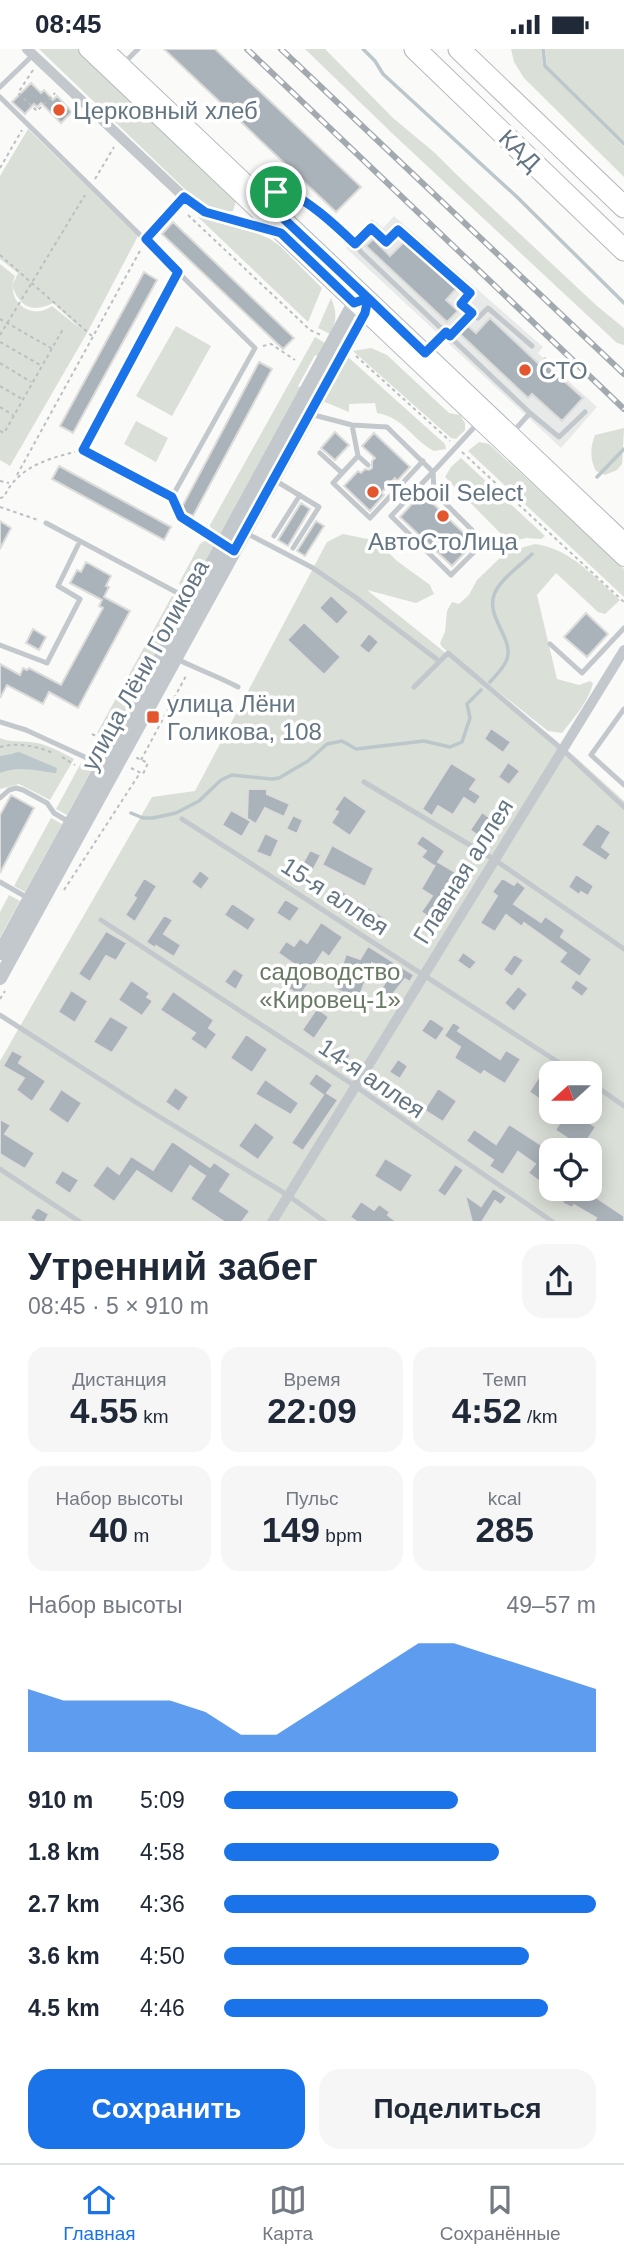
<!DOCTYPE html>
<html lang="ru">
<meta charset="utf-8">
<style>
:root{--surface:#fff;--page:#f6f6f7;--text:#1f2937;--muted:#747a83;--line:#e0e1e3;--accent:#1a73e8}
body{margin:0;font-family:Arial,sans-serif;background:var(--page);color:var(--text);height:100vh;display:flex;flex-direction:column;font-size:26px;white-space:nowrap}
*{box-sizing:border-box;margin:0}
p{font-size:23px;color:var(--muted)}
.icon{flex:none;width:38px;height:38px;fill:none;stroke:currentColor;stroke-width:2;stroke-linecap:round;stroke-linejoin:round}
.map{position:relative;height:1172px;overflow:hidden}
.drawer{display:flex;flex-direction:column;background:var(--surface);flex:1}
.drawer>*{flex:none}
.needle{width:46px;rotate:249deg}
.tools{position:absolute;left:539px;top:1012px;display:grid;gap:14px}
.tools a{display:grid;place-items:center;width:63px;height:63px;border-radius:14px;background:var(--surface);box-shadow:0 4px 18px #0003;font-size:35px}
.pin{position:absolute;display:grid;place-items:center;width:60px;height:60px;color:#fff;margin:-30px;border:4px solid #fff;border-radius:50%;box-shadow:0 2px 7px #0007}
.round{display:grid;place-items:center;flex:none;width:74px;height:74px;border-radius:21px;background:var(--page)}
.summary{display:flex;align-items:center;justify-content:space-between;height:119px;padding:0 28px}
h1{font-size:38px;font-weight:600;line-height:52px}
.figures{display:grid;grid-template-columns:repeat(3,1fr);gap:10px;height:119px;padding:7px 28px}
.figures div{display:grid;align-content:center;border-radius:18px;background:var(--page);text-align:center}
.figures b{font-size:35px;font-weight:600}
.figures small{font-size:19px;font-weight:400}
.figures p{font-size:19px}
.chart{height:196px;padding:14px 28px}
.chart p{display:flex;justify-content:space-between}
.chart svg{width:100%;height:126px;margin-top:7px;fill:var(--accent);opacity:.7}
.button{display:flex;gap:14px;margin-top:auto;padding:14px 28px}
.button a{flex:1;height:80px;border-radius:21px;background:var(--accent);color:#fff;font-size:28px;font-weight:600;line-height:80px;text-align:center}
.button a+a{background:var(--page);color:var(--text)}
ul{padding:0 28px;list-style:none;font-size:23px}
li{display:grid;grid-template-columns:112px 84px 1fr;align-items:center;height:52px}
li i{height:18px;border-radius:9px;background:var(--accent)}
.status{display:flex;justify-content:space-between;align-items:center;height:49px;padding:0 35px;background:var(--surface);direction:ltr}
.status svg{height:19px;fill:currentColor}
.tab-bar{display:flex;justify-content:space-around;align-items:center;height:98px;border-top:2px solid var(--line);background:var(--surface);font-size:19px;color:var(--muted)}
.tab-bar a{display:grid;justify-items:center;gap:4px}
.tab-bar .active{color:var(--accent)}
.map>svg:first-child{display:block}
.built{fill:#e8e9e9}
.green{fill:#dadfd7;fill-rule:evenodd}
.water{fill:#bbc7cb}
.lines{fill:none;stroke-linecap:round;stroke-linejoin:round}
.stream{stroke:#bbc7cb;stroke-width:3.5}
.building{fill:#aab3b9;stroke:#dcdcda;stroke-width:2}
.secondary-casing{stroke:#b3babf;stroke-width:18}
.motorway-casing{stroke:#b4b9bd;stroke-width:23}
.path{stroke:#bbbfc2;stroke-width:2;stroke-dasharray:3.5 3.5;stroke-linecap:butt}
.service{stroke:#c3c8cc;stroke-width:5}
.minor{stroke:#c3c8cc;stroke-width:10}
.tertiary{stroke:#c3c8cc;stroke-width:14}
.secondary{stroke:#fff;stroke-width:16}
.motorway{stroke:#fff;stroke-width:21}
.rail-casing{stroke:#a2aab0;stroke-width:6}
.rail{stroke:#fff;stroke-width:3.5;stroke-dasharray:10;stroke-linecap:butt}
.route-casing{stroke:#fff;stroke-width:14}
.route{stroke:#1a73e8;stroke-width:9}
.poi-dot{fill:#e4572e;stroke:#fff;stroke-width:2.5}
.labels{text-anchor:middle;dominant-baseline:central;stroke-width:7;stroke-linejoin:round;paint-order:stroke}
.poi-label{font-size:24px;fill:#657683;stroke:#fff;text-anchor:start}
.street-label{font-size:24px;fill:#657683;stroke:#fff}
.park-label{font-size:24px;fill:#687a64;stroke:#fff}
</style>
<div class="status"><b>08:45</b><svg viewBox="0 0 49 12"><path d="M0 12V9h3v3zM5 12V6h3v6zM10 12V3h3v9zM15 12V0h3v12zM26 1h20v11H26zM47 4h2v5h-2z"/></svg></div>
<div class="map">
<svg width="624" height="1173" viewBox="0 0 624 1173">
<rect width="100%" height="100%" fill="#fafaf8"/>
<!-- built -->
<path class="built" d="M394,167L543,298L538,304L597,358L561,399L346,199L372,170L383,179Z"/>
<!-- green -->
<path class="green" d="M39,0H78L231,145L236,152L233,162C217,165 203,154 190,145Z
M305,0H325L393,69L435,104L458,127L597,257L624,279V296L617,294L394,86Z
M511,0H541L543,17L624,98V128L524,29L514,13Z
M545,0H624V94L547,17Z
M28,80L138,187L87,284L10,417L0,411V215L15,227C7,245 20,265 41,262C45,261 49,259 52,257L82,281L53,254C32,264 21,259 12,237L18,224L0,210V127Z
M198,168L256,184L270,190L280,197L322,239L308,273Z
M331,249C337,263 337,272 330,285L318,279Z
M176,277L211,297L172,367L136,347Z
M315,288L325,294L318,307L315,306L298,337L301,339L219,489L211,483L210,476Z
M371,299L387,306L449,364L460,366L465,374V381L456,390L451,389L353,302Z
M349,309L445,395L446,400L434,402C410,389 405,369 377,364L375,354L349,355V363L325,353L323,349L345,310Z
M136,372L168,389L156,413L124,395Z
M624,379L622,415L617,421L605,426L596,422C590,411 590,398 595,386Z
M479,393L489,395L624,520V548L468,402Z
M461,409L545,487L541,490L526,489L509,493L445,428L451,418Z
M343,485L377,492L397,512L430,536L434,545L416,554L367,541L572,705L624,752V1172L0,1173V1012L152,748L195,742L327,493ZM551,1024H590V1062H551ZM551,1101H590V1139H551Z
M206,491L215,497L189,543L181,539L179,534L200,495Z
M535,495C569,499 596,529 620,551L605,565L598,563L556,524L537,546L557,630L579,636L590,632L593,634C589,652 573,670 562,684L548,682L442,598L440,594L445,583L447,562L452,553L459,555L469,546L477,531L500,509L510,502Z
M172,547L184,553L109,690L97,684Z
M0,689C9,693 19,692 30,693C45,694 61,703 74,710L50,751L19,735L0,740V724L10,719H18L56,723V720L13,704L0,707Z
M81,714L92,720L67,766L56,760Z
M51,769L62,775L25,843L14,837Z
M9,846L20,852L0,888V863Z"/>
<!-- water -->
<path class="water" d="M19,703L57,719L56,724C37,722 18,716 0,724V707Z"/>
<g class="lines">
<!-- stream -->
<path class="stream" d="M363,0L375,12L383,25L517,148L624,254
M543,0L545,17L624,95
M597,428L624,400
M490,633C496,626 504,619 507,610C514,590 486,568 494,546C500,530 520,517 532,505
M131,764L143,769H153L176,764L199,752L221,731L232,726L272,730L279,729L308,712L327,695L342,692L356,700L424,692L450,698L462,693L470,669L467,655L481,641"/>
</g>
<!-- building -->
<path class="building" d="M164,0H215L361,138L336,163Z
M31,34L41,44L44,41L53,51L57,47L72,63L61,74L41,54L37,58L34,55L25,65L12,53Z
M173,173L294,289L283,300L162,185Z
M373,190L390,207L404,193L456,240L446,251L458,262L447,273L366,197Z
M144,223L157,231L73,384L60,377Z
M490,269L539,315L545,309L555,319L552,321L583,349L562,372L532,345L528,349L460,285L468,277L476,284Z
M259,313L272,320L193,467L184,463L182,458Z
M335,383L349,396L335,411L321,399Z
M374,384L410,418L397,432L395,429L381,444L384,446L370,462L344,437L358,422L361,424L365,420L369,421L372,419V412L375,409L362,397Z
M59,417L171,478L164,491L52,430Z
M422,444L474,494L452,517L400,468Z
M301,454L310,460L288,497L278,491Z
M0,472L11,479L0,500Z
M316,472L324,477L305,507L297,502Z
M86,513L111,527L106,537L109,538L104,548L130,562L78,659L49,643L43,655L7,636L0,649V615L20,626L23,619L27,621L29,619L61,636L103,559L99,557L102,551L70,534L77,521L81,523Z
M331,546L349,563L337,576L319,559Z
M586,564L608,585L587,608L564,588Z
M304,573L341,608L324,626L287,591Z
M33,580L46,588L39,601L26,594Z
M369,584L379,593L369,605L359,597Z
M491,679L511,693L503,704L484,690Z
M508,713L520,722L509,736L498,728Z
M451,714L477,730L470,740L481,747L475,756L464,749L453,766L438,757L432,767L422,760Z
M248,740H267V745L290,755L284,768L265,759L256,775L247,770Z
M11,746L34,759L0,824V766Z
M344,746L367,762L350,787L331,774L338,763L334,761Z
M231,761L251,772L242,788L222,776Z
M482,763L496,773L484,791L470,781Z
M293,766L303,771L297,785L286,780Z
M597,774L611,783L602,798L611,805L606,812L581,796Z
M265,784L279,791L271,809L256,803Z
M422,786L445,802L438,813L460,826L432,870L421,863L432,847L421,840L435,816L434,817L421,808L426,802L416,795Z
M332,796L374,819L365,838L322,816Z
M310,801L321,806L312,823L301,817Z
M200,821L210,829L201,841L191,833Z
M576,825L594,837L588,847L581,843L579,846L568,838Z
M144,829L157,837L135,873L125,866L136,849L133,847Z
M502,829L514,836L517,832L526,839L514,855L541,873L545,867L565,881L561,888L592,910L580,928L559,913L566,904L524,874L522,878L506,866L495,883L480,874L497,847L492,843Z
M334,837L385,869L374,886L357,873L360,865L355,871L325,854Z
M285,850L300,859L290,873L276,864Z
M232,854L256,870L248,882L224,866Z
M164,866L173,871L164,885L181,896L174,908L156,897L155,899L146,893Z
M321,873L343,888L329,908L323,903L308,925L278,904L286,892L294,897L300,889L307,894Z
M106,882L127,894L116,912L106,907L90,933L78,925Z
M368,897L414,926L410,933L405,930L389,950L379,942L391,926L372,914L359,949L334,940L346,905L360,910Z
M463,903L477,913L470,921L457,912Z
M514,905L524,911L512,928L503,921Z
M234,919L244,926L236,941L224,933Z
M297,926L309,934L300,947L288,939Z
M576,930L589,939L582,948L570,939Z
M131,931L150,944L147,948L153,952L142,967L118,951Z
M518,937L528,945L514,963L504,954Z
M71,941L88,952L75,974L58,963Z
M173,942L214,971L209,979L217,985L206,1001L190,990L195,984L160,961Z
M317,959L329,968L314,990L302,981Z
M110,967L129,978L112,1004L93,993Z
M430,969L445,979L436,992L421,982Z
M453,973L461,978L458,982L500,1010L506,1001L521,1010L505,1035L484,1022L481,1026L454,1009L460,998L444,987Z
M246,985L268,1000L252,1024L230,1009Z
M342,998L351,1007L342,1017L333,1008Z
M12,1001L23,1007L19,1014L46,1032L32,1053L16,1041L24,1029L3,1017Z
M398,1010L408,1017L400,1030L389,1023Z
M542,1023L551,1029V1058L529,1043Z
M316,1024L333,1036L327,1044L338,1051L303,1102L291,1094L323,1046L308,1035Z
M265,1030L299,1054L291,1066L255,1045Z
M175,1038L189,1048L179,1063L165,1053Z
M438,1039L457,1052L443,1073L424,1061Z
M61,1040L82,1054L68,1075L48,1061Z
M568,1062H580L578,1066L596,1078L582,1099L555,1081Z
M0,1070L11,1076L5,1085L35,1104L25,1120L0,1105Z
M255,1073L275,1088L258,1111L238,1097Z
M509,1075L549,1101L542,1110L551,1117V1141L528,1124L535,1115L518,1103L503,1126L489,1117L493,1111L466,1092L474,1080L496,1095Z
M172,1092L210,1118L214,1113L231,1125L220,1142L250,1162L242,1173H224L190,1150L205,1127L190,1117L172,1145L137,1122L114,1153L92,1137L107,1116L119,1125L131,1107L153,1121Z
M385,1109L413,1126L401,1144L374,1127Z
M455,1115L464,1121L445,1148L437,1142Z
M62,1121L79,1131L70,1145L54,1134Z
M590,1135L601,1142L597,1149L624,1167V1173H594L596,1169L574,1156L572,1159L562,1154L571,1139H590Z
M493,1139L507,1148L501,1156L495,1152L482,1173H472L465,1146L481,1157Z
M361,1152L374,1161L379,1155L390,1163L388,1166L397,1173H357L350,1168Z
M37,1158L49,1165L45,1173H36L30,1169Z"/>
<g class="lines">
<defs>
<path id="secondary" d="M87,0L624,509
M105,0L624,492"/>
<path id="motorway" d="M415,0L624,201
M459,0L624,158"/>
</defs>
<!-- secondary casing -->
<use href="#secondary" class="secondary-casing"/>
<!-- motorway casing -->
<use href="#motorway" class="motorway-casing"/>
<!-- path -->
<path class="path" d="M33,21L18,44L37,62L55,44
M0,119L22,81
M95,130L114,98
M188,166L310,281L321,286
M0,206L92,287
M0,270L51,299
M0,286L85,146
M0,293L42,317
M263,297L271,295L295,311
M356,307L450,392
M0,314L31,333
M0,337L22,350
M0,358L13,366
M0,382L4,384L63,280
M462,403L624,553
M17,426L141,200
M0,432L9,434
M0,449L4,448C17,419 46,410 75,403
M0,458L38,471
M92,685L100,689
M0,698C18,693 36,697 53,704
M62,708L75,716
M141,711L187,625
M131,719L143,725L148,714L135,708
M64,841L140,724
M0,950L5,942"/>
<!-- service -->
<path class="service" d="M124,14L138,0
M0,38L33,6
M0,48L255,299L172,448L83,401L179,223
M268,152L281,138C312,155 341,176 362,204L530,364L513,383
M146,190L184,148
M355,195L371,179L386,193L398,181L470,244L461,255L472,264L450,287
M472,264L478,269L488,259L532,297
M428,302L446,283
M530,364L559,388L585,363
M310,365L352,376L387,378L433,423L434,443L484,493L451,526L391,467C421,436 450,405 479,373
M352,376L358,407L368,416
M320,404L342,424
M358,407L333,434L370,469L423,412
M276,432L319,458L293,499
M172,448L181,468L222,496
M46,474L191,551
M246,484L313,519L355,548L439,612
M274,487L300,446
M550,595L582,624L624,579
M0,596L47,614L80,550L58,537L80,492
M177,610C197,620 217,627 238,638
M414,638L448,604L563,701L624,758
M624,660L591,706L624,736
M0,673L26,681L100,715
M364,733L495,811L624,900
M0,749L9,741L16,739L23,741L47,754L54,764L69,773
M182,770L575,1024
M0,833L28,849
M101,871L355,1037L553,1173
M0,966L137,1054L289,1147L325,1173
M590,1033L624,1057
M0,1120L80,1173"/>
<!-- minor -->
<path class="minor" d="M27,0L184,148L205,163L279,184
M272,1173L624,601"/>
<!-- tertiary -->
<path class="tertiary" d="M0,904L354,254L365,250
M0,929L365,264L367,254"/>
<!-- secondary -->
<use href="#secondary" class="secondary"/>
<!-- motorway -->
<use href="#motorway" class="motorway"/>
<defs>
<path id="rail" d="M247,0L624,360
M281,0L624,325"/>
</defs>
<!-- rail casing -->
<use href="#rail" class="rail-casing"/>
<!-- rail -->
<use href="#rail" class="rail"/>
</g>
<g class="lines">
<defs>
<path id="route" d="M276,143L267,154L368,249L354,254L281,184L205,163L184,148L146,190L178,223L83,401L172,448L181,468L234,502L365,264L368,249L425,304L446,283L450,287L472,264L461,255L470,244L398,181L386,193L371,179L355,195C330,171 312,155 281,138L276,143"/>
</defs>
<!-- route casing -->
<use href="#route" class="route-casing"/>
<!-- route -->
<use href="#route" class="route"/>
</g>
<!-- markers -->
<g class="poi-dot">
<circle cx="59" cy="61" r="7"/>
<circle cx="525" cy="321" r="7"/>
<circle cx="373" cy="443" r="7"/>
<circle cx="443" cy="467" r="7"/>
<rect x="146" y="661" width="14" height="14" rx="3.5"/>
</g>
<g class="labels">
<!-- poi labels -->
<g class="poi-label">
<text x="73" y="61">Церковный хлеб</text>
<text x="539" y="321">СТО</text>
<text x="387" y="443">Teboil Select</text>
<text x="443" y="492" text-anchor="middle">АвтоСтоЛица</text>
<text x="167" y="654">улица Лёни<tspan x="167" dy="28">Голикова, 108</tspan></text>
</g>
<!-- street labels -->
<g class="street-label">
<text transform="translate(520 101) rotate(44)">КАД</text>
<text transform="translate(145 616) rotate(-61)">улица Лёни Голикова</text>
<text transform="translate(463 822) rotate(-58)">Главная аллея</text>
<text transform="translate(335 847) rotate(33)">15-я аллея</text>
<text transform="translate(372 1029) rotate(34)">14-я аллея</text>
</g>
<!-- park labels -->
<g class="park-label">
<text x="330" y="922">садоводство<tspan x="330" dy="28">«Кировец-1»</tspan></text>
</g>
</g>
</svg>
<div class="tools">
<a><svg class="needle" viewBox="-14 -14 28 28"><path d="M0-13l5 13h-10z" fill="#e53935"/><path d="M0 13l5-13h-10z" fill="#747a83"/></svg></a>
<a><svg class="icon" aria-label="locate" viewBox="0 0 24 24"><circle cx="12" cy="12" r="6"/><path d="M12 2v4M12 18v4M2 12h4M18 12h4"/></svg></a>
</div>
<div class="pin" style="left:276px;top:143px;background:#1e9e55"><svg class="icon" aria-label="arrive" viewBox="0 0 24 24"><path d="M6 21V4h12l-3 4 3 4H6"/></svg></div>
</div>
<section class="drawer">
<div class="summary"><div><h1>Утренний забег</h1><p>08:45 · 5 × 910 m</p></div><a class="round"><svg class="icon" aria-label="share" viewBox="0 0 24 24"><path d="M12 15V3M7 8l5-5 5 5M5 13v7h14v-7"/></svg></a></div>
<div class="figures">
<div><p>Дистанция</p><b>4.55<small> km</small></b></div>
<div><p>Время</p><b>22:09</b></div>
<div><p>Темп</p><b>4:52<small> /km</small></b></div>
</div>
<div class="figures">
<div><p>Набор высоты</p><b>40<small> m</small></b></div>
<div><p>Пульс</p><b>149<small> bpm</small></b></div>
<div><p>kcal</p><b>285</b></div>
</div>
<div class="chart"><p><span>Набор высоты</span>49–57 m</p>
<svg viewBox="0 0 160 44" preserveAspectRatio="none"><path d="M0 44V22L10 26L20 26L30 26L40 26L50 30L60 38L70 38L80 30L90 22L100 14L110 6L120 6L130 10L140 14L150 18L160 22V44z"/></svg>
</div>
<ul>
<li><b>910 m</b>5:09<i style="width:63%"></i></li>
<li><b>1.8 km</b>4:58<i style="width:74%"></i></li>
<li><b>2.7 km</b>4:36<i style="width:100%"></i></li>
<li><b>3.6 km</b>4:50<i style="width:82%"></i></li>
<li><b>4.5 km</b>4:46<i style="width:87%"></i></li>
</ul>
<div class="button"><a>Сохранить</a><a>Поделиться</a></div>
</section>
<nav class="tab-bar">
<a class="active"><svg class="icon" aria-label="home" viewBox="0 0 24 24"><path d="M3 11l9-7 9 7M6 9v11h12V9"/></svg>Главная</a>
<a><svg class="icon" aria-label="map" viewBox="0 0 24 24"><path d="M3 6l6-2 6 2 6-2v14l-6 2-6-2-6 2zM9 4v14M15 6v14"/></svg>Карта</a>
<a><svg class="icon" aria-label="saved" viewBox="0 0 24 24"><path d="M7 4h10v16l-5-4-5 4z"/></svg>Сохранённые</a>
</nav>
